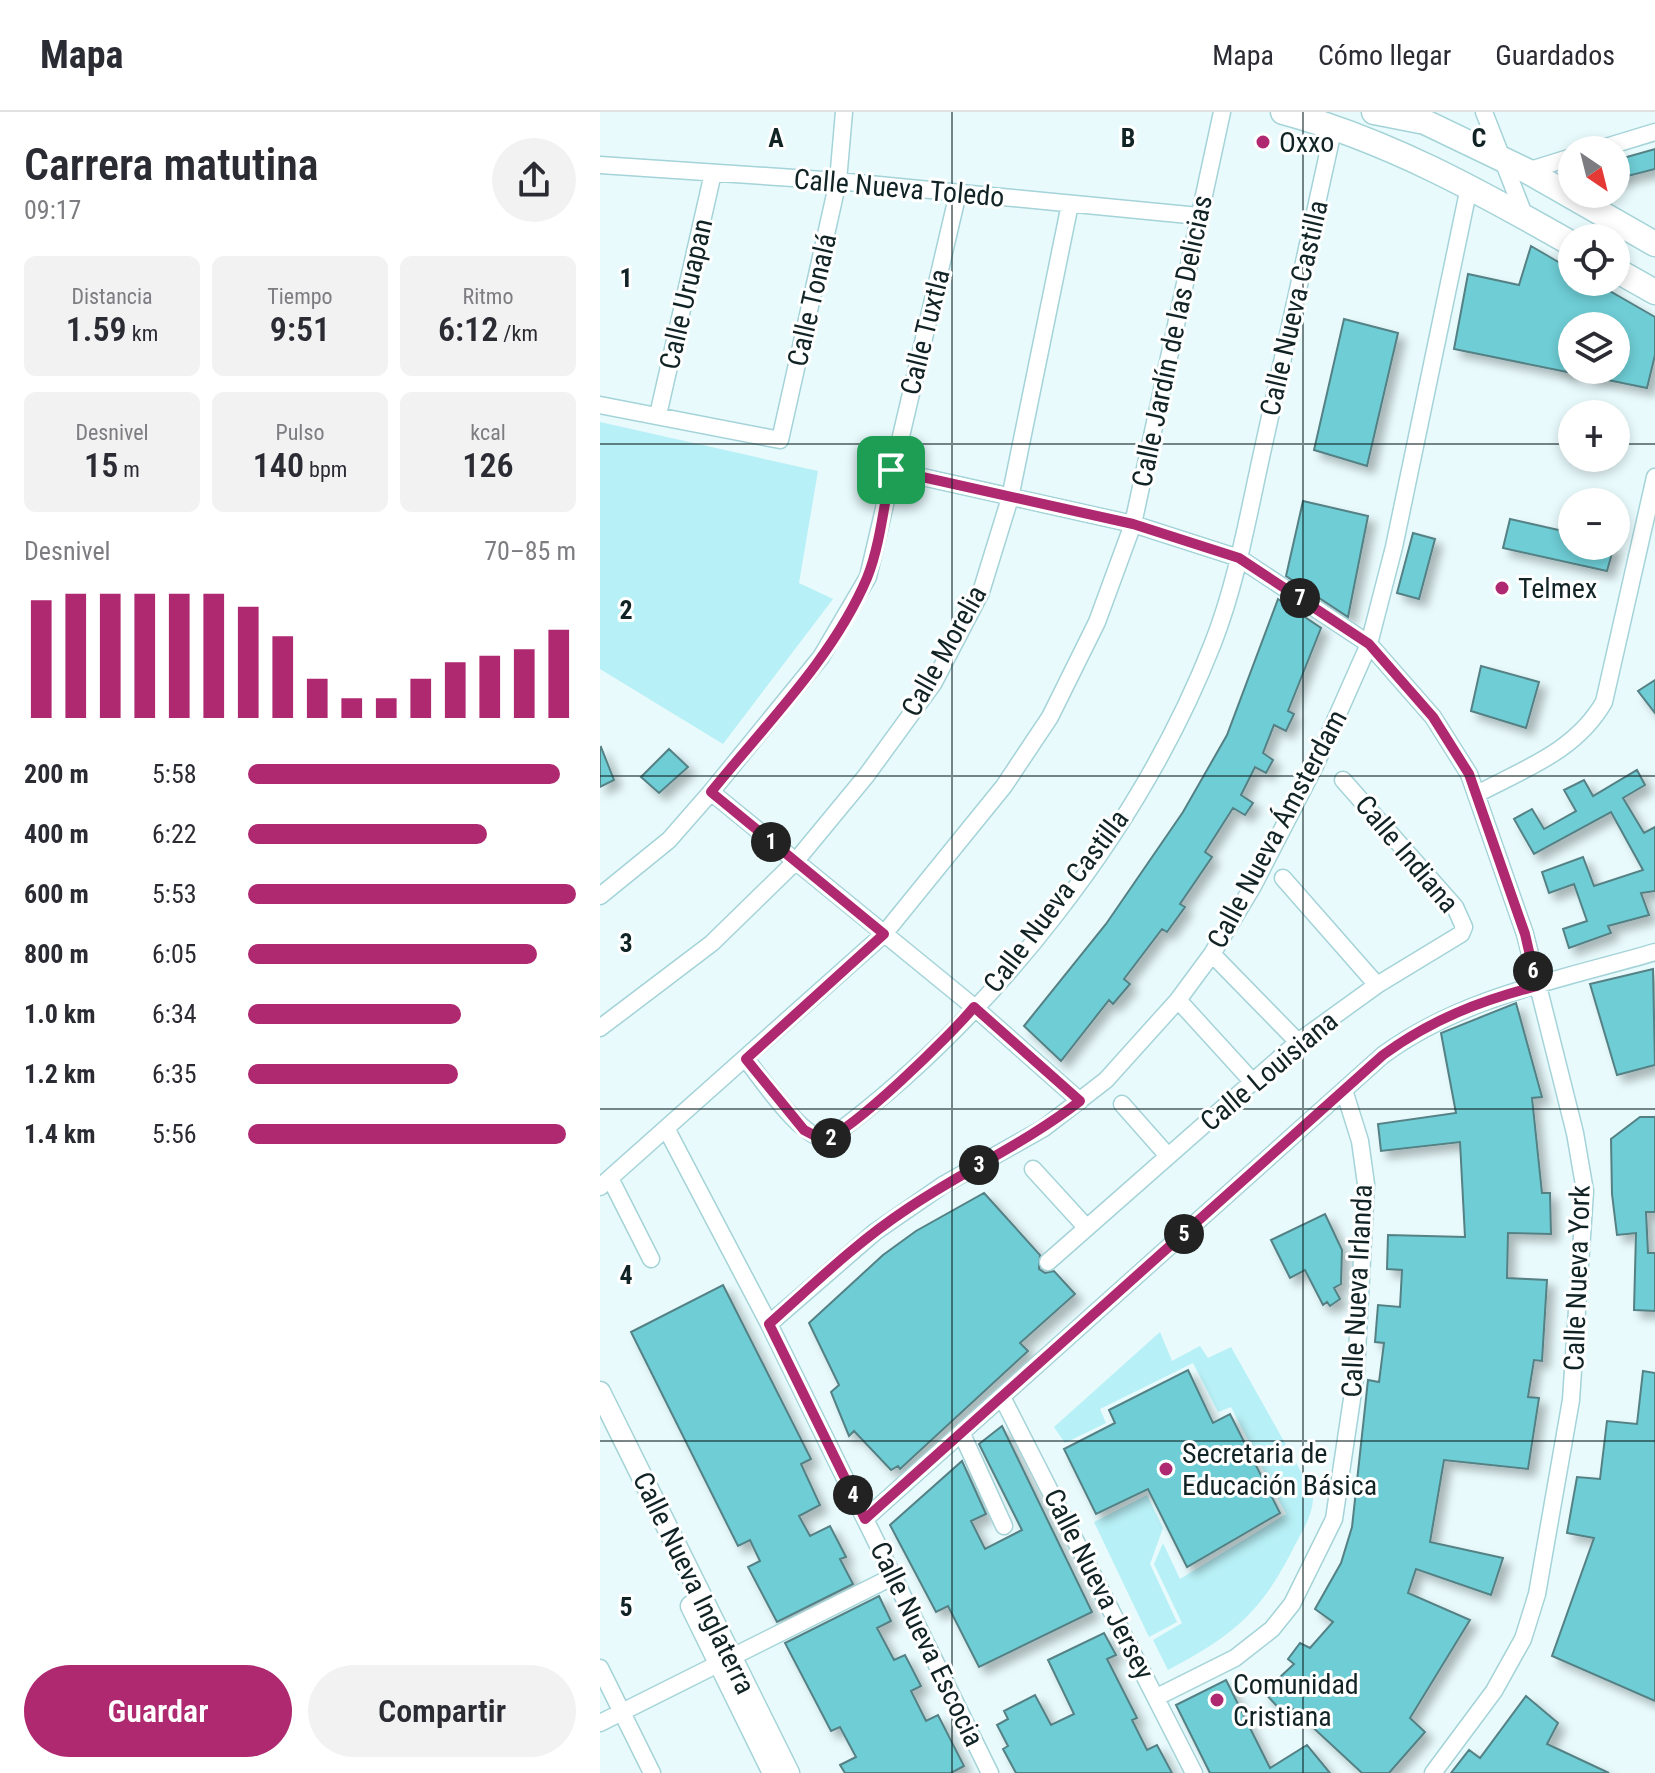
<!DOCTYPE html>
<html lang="es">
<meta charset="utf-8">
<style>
:root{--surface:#fff;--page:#f2f2f3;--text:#2b2b33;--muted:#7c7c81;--line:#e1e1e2;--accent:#af2970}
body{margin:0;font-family:"Roboto Condensed",sans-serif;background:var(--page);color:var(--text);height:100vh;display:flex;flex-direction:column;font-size:30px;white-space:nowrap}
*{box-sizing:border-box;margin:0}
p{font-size:26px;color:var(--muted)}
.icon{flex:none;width:44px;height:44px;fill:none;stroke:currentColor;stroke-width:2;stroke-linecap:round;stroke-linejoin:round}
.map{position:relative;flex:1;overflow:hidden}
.drawer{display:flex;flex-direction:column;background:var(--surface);width:600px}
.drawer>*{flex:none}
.needle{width:52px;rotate:145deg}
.fabs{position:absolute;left:958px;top:24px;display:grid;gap:16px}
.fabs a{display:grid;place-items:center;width:72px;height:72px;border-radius:50%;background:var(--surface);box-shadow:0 4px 12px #0003;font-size:40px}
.pin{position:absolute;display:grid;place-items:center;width:68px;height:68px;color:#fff;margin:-34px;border-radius:16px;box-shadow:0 4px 12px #0006}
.km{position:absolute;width:40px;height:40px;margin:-20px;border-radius:50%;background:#222;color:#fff;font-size:22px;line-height:40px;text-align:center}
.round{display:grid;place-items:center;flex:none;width:84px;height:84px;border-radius:42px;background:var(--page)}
.summary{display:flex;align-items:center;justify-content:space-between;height:136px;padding:0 24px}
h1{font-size:44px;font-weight:600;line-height:60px}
.figures{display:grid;grid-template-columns:repeat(3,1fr);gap:12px;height:136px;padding:8px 24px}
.figures div{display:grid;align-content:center;border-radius:12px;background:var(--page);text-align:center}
.figures b{font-size:34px;font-weight:600}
.figures small{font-size:22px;font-weight:400}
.figures p{font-size:22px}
.chart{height:224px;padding:16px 24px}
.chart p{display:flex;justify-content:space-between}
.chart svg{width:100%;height:144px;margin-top:8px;stroke:var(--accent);stroke-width:6}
.cta{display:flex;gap:16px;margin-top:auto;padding:16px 24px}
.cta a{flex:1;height:92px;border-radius:48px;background:var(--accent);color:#fff;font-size:32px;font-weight:600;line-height:92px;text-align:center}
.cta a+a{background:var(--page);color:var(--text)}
ul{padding:0 24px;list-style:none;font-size:26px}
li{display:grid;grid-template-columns:128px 96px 1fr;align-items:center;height:60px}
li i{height:20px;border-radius:10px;background:var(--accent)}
header{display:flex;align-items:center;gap:48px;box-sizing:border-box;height:112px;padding:0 40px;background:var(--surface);border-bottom:2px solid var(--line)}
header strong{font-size:38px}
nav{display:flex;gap:44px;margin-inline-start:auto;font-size:28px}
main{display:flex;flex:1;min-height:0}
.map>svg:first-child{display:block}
.green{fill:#b7f0f6}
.building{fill:#6ecdd5;stroke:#548185;stroke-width:2;filter:url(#shadow)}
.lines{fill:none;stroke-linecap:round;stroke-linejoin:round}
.minor-casing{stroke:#a4d3d8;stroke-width:19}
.tertiary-casing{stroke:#a4d3d8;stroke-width:23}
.primary-casing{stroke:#a4d3d8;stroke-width:27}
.minor{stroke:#fff;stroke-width:16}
.tertiary{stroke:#fff;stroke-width:20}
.primary{stroke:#fff;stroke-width:24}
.route-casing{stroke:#fff;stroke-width:16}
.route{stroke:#af2970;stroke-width:10}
.grid{fill:none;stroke:#112325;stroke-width:2;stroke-opacity:0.55}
.poi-dot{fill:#af2970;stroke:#fff;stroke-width:3}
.labels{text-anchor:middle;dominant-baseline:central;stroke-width:6;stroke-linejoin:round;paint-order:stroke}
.poi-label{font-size:28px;fill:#112325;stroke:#fff;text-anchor:start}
.street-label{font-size:28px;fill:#112325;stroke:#fff}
.grid-label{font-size:26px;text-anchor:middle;font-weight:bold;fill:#112325;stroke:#fff;stroke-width:6;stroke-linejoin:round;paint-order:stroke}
</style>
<header>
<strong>Mapa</strong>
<nav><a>Mapa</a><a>Cómo llegar</a><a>Guardados</a></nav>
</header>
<main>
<section class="drawer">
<div class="summary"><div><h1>Carrera matutina</h1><p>09:17</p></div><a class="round"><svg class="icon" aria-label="share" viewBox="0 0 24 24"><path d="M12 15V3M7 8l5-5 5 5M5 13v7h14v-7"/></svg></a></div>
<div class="figures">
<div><p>Distancia</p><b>1.59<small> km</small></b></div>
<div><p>Tiempo</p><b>9:51</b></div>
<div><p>Ritmo</p><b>6:12<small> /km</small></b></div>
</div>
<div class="figures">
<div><p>Desnivel</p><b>15<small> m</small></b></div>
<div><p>Pulso</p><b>140<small> bpm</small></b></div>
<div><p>kcal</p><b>126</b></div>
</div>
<div class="chart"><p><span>Desnivel</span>70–85 m</p>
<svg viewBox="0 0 160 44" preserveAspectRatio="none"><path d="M5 44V8M15 44V6M25 44V6M35 44V6M45 44V6M55 44V6M65 44V10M75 44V19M85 44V32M95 44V38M105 44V38M115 44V32M125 44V27M135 44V25M145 44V23M155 44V17"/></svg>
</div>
<ul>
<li><b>200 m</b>5:58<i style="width:95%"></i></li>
<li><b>400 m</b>6:22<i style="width:73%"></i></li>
<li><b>600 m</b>5:53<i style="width:100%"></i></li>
<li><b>800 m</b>6:05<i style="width:88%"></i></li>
<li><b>1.0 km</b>6:34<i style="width:65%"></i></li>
<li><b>1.2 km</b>6:35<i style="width:64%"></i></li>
<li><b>1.4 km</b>5:56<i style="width:97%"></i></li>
</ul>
<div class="cta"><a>Guardar</a><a>Compartir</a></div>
</section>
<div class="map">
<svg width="1055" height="1661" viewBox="0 0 1055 1661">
<defs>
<filter id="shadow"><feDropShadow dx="7" dy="7" stdDeviation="4" flood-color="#0004"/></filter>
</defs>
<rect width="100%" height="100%" fill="#e8fafc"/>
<!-- green -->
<path class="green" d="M0,310L218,359L199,471L233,487L123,632L0,557Z
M560,1220L572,1249L600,1234L608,1246L631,1235L713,1381C714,1401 704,1416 695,1433C661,1501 634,1523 568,1558L553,1528L582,1511L554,1452L563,1431L580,1467L686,1402L631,1295L618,1300L593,1251L500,1297L506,1311L465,1331L454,1315Z
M547,1383L563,1416L550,1452L577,1510L549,1525L494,1410Z"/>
<!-- building -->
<path class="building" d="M1055,37V57L1016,67V48Z
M931,134L972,158V170H994L1055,205V243L1047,276L988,264V258H1016V214H972V261L854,237L868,162L919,173Z
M744,207L798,221L767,354L714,338Z
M703,389L768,404L748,505L686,464Z
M910,407L972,421V434H1014L1007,459L903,436Z
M813,421L835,427L819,487L797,481Z
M678,487L721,516L688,599L694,602L686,619L674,613L663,641L673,648L666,661L655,655L641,683L653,691L645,703L633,696L605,740L612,745L580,792L585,795L567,820L562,817L524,867L530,872L513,892L509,888L461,949L424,914L506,812L583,700L627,623Z
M881,554L939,570L926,616L871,599Z
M1055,568V601L1038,579Z
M1,635L14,668L0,675V636Z
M69,637L88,655L59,681L41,665Z
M1037,658L1045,673L1023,686L1044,721L1055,715V779L1041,781L1049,803L1008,814L1011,821L969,836L963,817L987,809L974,772L949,781L942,760L983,745L994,774L1043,758L1011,700L934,742L914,707L932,697L944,717L976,699L964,678L984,668L993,684Z
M1053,857L1055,953L1017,963L990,872Z
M916,891L942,985L932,986L942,1081H950L951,1122L908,1121L907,1166L947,1168L942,1249L934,1248L928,1285L939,1286L928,1357L844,1348L830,1430L903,1446L891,1483L816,1457L808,1481L870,1508L810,1606L825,1620L789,1661H762L692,1596L684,1602L664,1580L694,1552L688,1547L700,1531L710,1536L733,1510L715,1497L741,1451L752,1415L768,1268L779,1270L784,1231L775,1230L778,1193L800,1195L802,1158L787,1157L788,1123L865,1125L860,1030L781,1039L778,1012L856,1001L841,921Z
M1040,1005H1055V1100H1046L1048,1141H1055V1199L1034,1198L1036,1121L1017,1123L1012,1082L1011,1027Z
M384,1081L440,1143L439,1157L445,1161L454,1159L475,1182L420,1231L428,1239L300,1357L298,1354L291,1358L254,1319L249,1324L231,1280L239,1273L209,1211L283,1143L316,1119Z
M725,1102L742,1138L741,1172L734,1176L740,1187L730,1194L727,1190L723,1193L705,1158L690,1166L671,1128Z
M123,1173L211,1347L201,1352L220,1393L199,1404L210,1424L230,1414L246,1445L240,1447L253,1472L177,1510L148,1455L160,1449L150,1428L138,1434L31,1220Z
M588,1258L613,1311L630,1302L680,1401L587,1455L548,1377L496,1402L464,1337L515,1311L509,1298Z
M1043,1259L1055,1261V1589L952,1544L994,1426L967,1421L977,1365L1000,1367L1007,1309L1037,1312Z
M402,1314L492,1500L379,1555L348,1494L336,1500L290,1413L362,1349L386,1402L371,1409L385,1437L422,1418L379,1332Z
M279,1484L291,1509L277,1516L294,1548L305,1543L321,1574L311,1579L326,1609L338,1603L364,1654L351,1661H245L240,1653L256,1645L240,1615L231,1619L185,1531Z
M504,1521L516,1543L507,1547L537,1606L532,1608L547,1638L557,1633L572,1661H416L403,1637L408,1634L397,1613L408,1607L404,1599L435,1583L451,1613L474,1602L448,1548Z
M626,1568L670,1656L707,1633L730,1661H610L576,1593Z
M926,1584L958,1611L947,1632L1009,1661H851L869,1638L880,1646Z"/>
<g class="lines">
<defs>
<path id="minor" d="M884,0L925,105
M996,38L1055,20
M0,53L238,69L599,104
M927,59L972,45
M0,293L180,328L238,69L244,0
M58,303L113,61
M291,358L533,412L639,446L769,532L833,605L869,662L925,822L975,1021L985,1079L971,1288L937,1482L923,1527L894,1579L833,1661
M111,680L374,895L480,989
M877,682C924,657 976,639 1004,590L1055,365
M683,766L777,873
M0,784L69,728L111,680L221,545L268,465L358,81
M612,842L698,930
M578,888L651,968
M0,916L112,831L195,750L266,664L333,572L381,480L410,386L470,92
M146,947C161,966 206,1034 230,1026C391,907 540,718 613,531C638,467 649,398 664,332C687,226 711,120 734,14
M522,992L568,1044
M67,1018L169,1212L390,1661
M433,1057L486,1115
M10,1066L51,1147
M0,1075L284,822L404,674L450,605L497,510L533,412L622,0
M448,1150L698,930L777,873L861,822L864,815L855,795L743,668
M169,1212L275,1120L343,1073L444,1016L506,968L578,888L612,842L653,774L715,654L769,532L794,435L869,75
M402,1285L594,1661
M362,1322L404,1414
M265,1407L783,943C864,884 960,868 1055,840
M0,1556L52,1661
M557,1585L635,1546L672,1517L692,1492L734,1407L756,1260L766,1072L760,1029L744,978
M0,1611L294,1464"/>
<path id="tertiary" d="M0,1280L189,1661
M91,1494L173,1661"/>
<path id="primary" d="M683,0C787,28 879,79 972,132
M774,0L820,9
M804,0L927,59L1055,132
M1016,158L1055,180"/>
</defs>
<!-- minor casing -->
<use href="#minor" class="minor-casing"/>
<!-- tertiary casing -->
<use href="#tertiary" class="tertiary-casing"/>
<!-- primary casing -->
<use href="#primary" class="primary-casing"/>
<!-- minor -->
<use href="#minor" class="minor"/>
<!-- tertiary -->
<use href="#tertiary" class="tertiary"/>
<!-- primary -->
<use href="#primary" class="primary"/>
</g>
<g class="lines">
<defs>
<path id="route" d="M291,358L533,412L639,446L769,532L833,605L869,662L925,822L937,874C879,889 831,908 783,943L265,1407L169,1212C214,1172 257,1130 307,1097C363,1059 426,1031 480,989L374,895C352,922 252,1020 223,1028L204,1018L146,947L284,822L111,680C165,613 233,546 267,466C280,434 284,392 291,358Z"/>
</defs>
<!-- route casing -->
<use href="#route" class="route-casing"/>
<!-- route -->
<use href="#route" class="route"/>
</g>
<!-- grid -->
<path class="grid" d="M352,0V1661M703,0V1661M0,332H972M1016,332H1055M0,664H1055M0,997H1055M0,1329H1055"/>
<!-- markers -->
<g class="poi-dot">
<circle cx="663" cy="30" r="8"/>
<circle cx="902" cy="476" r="8"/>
<circle cx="566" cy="1357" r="8"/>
<circle cx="617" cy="1588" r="8"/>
</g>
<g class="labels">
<!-- poi labels -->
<g class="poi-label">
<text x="679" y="30">Oxxo</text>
<text x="918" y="476">Telmex</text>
<text x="582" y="1341">Secretaria de<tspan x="582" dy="32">Educación Básica</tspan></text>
<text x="633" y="1572">Comunidad<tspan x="633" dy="32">Cristiana</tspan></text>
</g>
<!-- street labels -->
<g class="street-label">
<text transform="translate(299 76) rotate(5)">Calle Nueva Toledo</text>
<text transform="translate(86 182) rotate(-77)">Calle Uruapan</text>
<text transform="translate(212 188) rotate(-77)">Calle Tonalá</text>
<text transform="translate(694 196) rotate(-77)">Calle Nueva Castilla</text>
<text transform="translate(325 220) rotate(-76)">Calle Tuxtla</text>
<text transform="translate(572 229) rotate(-78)">Calle Jardín de las Delicias</text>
<text transform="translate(344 539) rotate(-61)">Calle Morelia</text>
<text transform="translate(677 717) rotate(-62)">Calle Nueva Ámsterdam</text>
<text transform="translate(807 742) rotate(50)">Calle Indiana</text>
<text transform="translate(456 789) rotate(-53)">Calle Nueva Castilla</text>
<text transform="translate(669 959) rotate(-40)">Calle Louisiana</text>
<text transform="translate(977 1166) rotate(-88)">Calle Nueva York</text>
<text transform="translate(757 1179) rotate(-87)">Calle Nueva Irlanda</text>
<text transform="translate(94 1471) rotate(64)">Calle Nueva Inglaterra</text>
<text transform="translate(499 1472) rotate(63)">Calle Nueva Jersey</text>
<text transform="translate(327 1532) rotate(64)">Calle Nueva Escocia</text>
</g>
</g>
<g class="grid-label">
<text x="176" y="35">A</text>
<text x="528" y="35">B</text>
<text x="879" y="35">C</text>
<text x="26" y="175">1</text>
<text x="26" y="507">2</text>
<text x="26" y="840">3</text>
<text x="26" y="1172">4</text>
<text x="26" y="1504">5</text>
</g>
</svg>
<div class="fabs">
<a><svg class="needle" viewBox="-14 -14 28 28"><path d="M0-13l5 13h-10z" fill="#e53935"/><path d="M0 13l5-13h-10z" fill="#7c7c81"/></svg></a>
<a><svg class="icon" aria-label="locate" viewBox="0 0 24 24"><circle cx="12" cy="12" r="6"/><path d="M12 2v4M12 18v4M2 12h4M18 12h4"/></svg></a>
<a><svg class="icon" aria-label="layers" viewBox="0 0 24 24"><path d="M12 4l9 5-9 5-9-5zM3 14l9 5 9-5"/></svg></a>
<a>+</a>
<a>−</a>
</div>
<div class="pin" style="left:291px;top:358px;background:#1e9e55"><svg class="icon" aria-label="arrive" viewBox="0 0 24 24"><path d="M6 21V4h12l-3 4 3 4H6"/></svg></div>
<b class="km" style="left:171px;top:730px">1</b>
<b class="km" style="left:231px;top:1026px">2</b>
<b class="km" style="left:379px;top:1053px">3</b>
<b class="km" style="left:253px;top:1383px">4</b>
<b class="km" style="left:584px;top:1122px">5</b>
<b class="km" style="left:933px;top:859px">6</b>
<b class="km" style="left:700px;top:486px">7</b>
</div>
</main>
